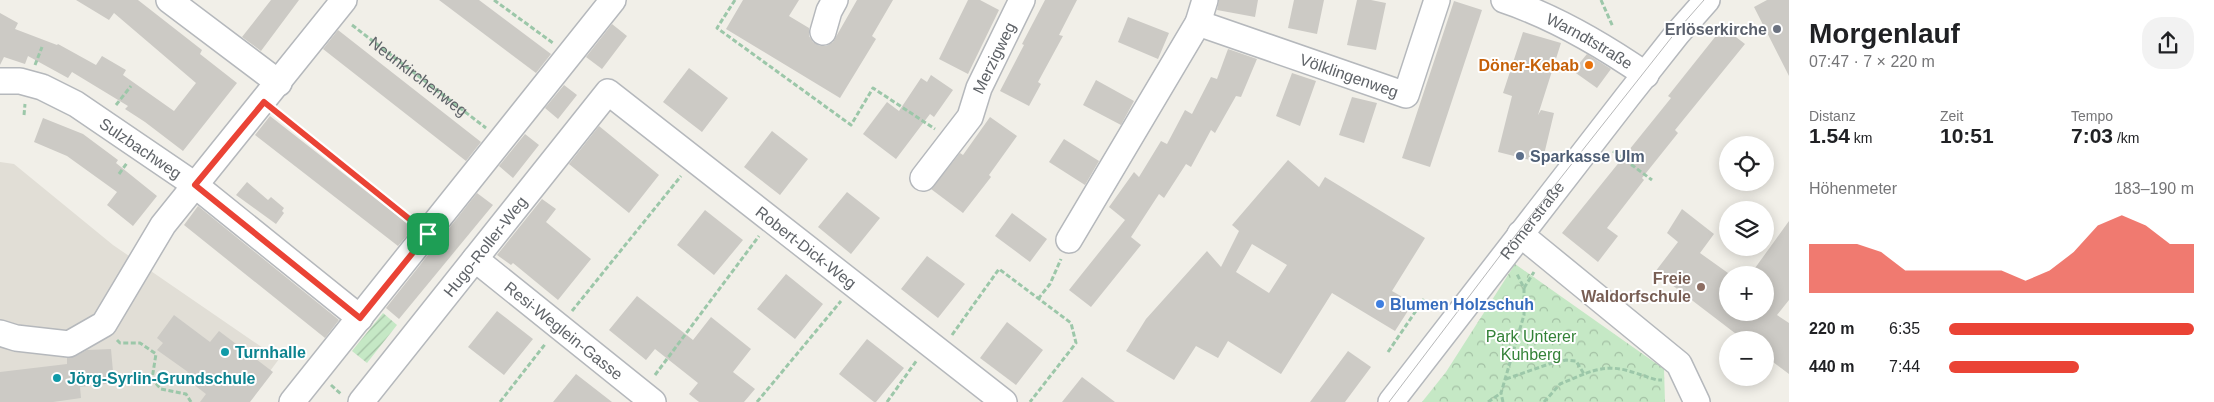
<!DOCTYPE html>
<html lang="de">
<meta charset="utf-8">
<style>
:root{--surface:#fff;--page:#f2f2f2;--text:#202124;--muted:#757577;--accent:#ea4335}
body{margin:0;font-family:Arial,sans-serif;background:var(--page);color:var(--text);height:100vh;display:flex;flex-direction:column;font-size:19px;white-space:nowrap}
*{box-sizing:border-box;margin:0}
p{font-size:16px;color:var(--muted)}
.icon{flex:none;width:28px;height:28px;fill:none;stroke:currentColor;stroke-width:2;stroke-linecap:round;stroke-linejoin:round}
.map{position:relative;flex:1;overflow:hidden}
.side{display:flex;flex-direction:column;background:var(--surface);width:425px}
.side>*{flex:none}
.controls{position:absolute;left:1719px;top:136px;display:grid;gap:10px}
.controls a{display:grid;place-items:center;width:55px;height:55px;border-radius:50%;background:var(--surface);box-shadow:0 2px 12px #0003;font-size:25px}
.pin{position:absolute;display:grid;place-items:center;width:42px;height:42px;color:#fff;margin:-21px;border-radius:10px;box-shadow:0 2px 8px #0006}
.round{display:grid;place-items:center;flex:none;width:52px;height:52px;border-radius:20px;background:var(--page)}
.headline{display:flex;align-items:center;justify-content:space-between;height:85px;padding:0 20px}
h1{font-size:28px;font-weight:600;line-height:38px}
.metrics{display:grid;grid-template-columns:repeat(3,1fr);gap:8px;height:85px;padding:5px 20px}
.metrics div{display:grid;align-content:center}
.metrics b{font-size:21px;font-weight:600}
.metrics small{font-size:14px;font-weight:400}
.metrics p{font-size:14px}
.chart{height:140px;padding:10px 20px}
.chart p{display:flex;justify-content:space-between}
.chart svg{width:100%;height:90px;margin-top:5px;fill:var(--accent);opacity:.7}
ul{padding:0 20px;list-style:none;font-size:16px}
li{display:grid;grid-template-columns:80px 60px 1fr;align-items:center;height:38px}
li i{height:12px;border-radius:6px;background:var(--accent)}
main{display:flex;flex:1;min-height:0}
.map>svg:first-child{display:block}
.education{fill:#e1ded6}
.park{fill:url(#park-crowns)}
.garden{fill:url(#garden-furrows)}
.building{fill:#cccac5;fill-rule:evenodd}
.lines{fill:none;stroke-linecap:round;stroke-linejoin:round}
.minor-casing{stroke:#b5b8bc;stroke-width:28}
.path{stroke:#9cc7a9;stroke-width:3;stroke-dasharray:5 2.5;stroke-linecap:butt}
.minor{stroke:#fff;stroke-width:25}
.tram{stroke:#b6b7b8;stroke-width:1}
.route-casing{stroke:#fff;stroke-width:10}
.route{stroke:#ea4335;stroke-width:6}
.worship-dot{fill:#6b7280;stroke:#fff;stroke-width:2}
.food-dot{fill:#e8710a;stroke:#fff;stroke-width:2}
.service-dot{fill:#5c6f8a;stroke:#fff;stroke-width:2}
.education-dot{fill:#8d6e63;stroke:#fff;stroke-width:2}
.shop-dot{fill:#3f7fe0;stroke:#fff;stroke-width:2}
.culture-dot{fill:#0f9aa8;stroke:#fff;stroke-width:2}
.labels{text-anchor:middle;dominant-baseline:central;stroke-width:4;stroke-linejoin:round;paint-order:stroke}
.worship-label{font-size:16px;font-weight:bold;fill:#5b616d;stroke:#fff;text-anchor:end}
.street-label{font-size:16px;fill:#5f6368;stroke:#fff}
.food-label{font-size:16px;font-weight:bold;fill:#c56008;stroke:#fff;text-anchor:end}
.service-label{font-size:16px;font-weight:bold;fill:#4e5e75;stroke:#fff;text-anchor:start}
.education-label{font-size:16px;font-weight:bold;fill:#785e54;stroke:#fff;text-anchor:end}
.shop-label{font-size:16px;font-weight:bold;fill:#366cbe;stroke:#fff;text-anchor:start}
.park-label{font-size:16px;fill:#348238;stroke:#fff}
.culture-label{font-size:16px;font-weight:bold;fill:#0d838f;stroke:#fff;text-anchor:start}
</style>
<main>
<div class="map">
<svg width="1789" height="402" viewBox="0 0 1789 402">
<defs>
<pattern id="park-crowns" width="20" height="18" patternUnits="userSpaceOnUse" patternTransform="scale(1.25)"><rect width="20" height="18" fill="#c5e8c5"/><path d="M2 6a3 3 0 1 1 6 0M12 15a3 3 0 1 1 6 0" fill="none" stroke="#a3c0a4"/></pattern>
<pattern id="garden-furrows" width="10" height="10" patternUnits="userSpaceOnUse" patternTransform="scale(1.25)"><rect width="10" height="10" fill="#c5e8c5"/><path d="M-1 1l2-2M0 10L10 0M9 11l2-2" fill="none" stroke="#a3c0a4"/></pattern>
</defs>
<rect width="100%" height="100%" fill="#f1efe8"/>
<!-- education -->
<path class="education" d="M0,162L14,164L113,245L279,359L247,402H0Z"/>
<!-- park -->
<path class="park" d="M1515,264L1664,369L1665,402H1422L1446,372Z"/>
<!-- garden -->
<path class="garden" d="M383,313L397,325L367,363L352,351Z"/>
<!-- building -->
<path class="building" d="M76,0H138L202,50L200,54L237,83L183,151L145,122L125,109L128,106L72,72L68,78L28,56L25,64L4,57L0,65V13L18,23L15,29L57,45L58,44L96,65L102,56L126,70L123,75L174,111L196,83L114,13L109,20Z
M271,0H299L261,51L242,37Z
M439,0H479L551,54L536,73Z
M743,0H799L789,16L809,28V36L813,42L820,46H826L833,42L857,0H893L872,36L876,39L840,98L726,29Z
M968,0H980L999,10L968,74L939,59Z
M1045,0H1077L1059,35L1063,36L1038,82L1041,84L1029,106L1000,91L1024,45L1022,44Z
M1219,0H1258L1255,17L1217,10Z
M1294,0H1324L1317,34L1288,28Z
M1357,0H1371L1386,3L1376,50L1347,45Z
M1767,0H1789V76L1754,7Z
M1454,1L1482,10L1430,167L1402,158Z
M1128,17L1169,33L1158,59L1118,42Z
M612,24L627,36L602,69L586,57Z
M1723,27L1745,44L1675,130L1678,133L1642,178L1644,180L1607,228L1618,236L1598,262L1562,233L1671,98L1668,96Z
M338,30L481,142L466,161L323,49Z
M1523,32L1561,43L1538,115L1541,110L1554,113L1542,163L1498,152L1512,96L1503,93Z
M1228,49L1257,59L1241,97L1236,96L1215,133L1211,130L1191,167L1186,164L1164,198L1159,194L1131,237L1141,245L1091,307L1069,290L1125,220L1109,207L1134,172L1139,177L1161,141L1167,144L1185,110L1192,114L1211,77L1217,79Z
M1587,54L1611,69L1597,88L1573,71Z
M689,68L728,98L702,132L663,102Z
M1292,73L1316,81L1300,126L1276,116Z
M931,75L953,90L934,117L930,114L896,159L863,134L887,102L899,111L921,78L927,82Z
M1096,80L1134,101L1121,125L1083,105Z
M564,85L577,95L558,119L545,108Z
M1352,97L1377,103L1364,143L1339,135Z
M270,116L413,228L398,246L255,135Z
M990,117L1017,136L989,175L991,177L963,213L931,189L960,153L963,155Z
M43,118L83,134L118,160L116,163L157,196L133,226L107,205L117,192L67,156L34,142Z
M599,126L659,175L629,213L569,164Z
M772,131L808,159L780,195L744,167Z
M525,134L539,145L513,178L499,166Z
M1064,139L1099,161L1085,185L1049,162Z
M1288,160L1319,187L1325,177L1425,238L1392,291L1413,303L1395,331L1332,293L1281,374L1228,341L1218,358L1196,346L1174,380L1126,351L1146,319L1207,251L1221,267L1239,231L1232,225ZM1252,244L1287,265L1269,293L1236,272Z
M247,182L268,200L271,197L284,208L282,211L284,213L276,224L236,195Z
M847,192L880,218L851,254L818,227Z
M477,193L493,205L399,319L386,308Z
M542,199L556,209L546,222L591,259L558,300L513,263L511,265L497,255Z
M198,206L339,320L325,338L184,225Z
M1682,209L1714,234L1700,253L1728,273V312H1765V275H1750L1789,221V300L1777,315L1789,323V374L1765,356V340H1744L1655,272L1678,242L1667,233Z
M705,210L743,240L714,275L677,245Z
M1012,213L1047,239L1030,262L995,236Z
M927,256L965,284L938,318L901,289Z
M786,274L823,304L795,339L757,309Z
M637,296L693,340L711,317L751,349L733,372L755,389L744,402H699L689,394L698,383L655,349L646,360L609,330Z
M497,311L533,339L504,375L468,347Z
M174,315L210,342L219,331L273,372L250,402H200L206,394L184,377L188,372L157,350L163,343L157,338Z
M1007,322L1043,350L1016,385L980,358Z
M867,339L904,368L876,402H874L839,374Z
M111,349L114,383L80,387L81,398L53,402H0V372L67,364V358L76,356L87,350Z
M1348,351L1371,367L1345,402H1310Z
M576,374L612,402H553Z
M1082,377L1115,402H1062Z"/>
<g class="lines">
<defs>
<g id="minor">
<path d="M169,0L279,83"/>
<path id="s2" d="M1504,0C1555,17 1601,44 1646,75"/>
<path id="s3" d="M1198,23L1406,95L1437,0"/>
<path d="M823,32L829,11L835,0"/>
<path id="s4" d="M0,81H20L42,87L76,104L195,185L360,318"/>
<path id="s5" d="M923,178L970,117L979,88L1022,0"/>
<path d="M1520,234L1679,364L1697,402"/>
<path d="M1069,240L1198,23L1205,0"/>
<path id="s6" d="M475,259L653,402"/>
<path d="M0,333L16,338L69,344L104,324L163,225L344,0"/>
<path d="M292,402L613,0"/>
<path id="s7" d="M361,402L608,92L1004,402"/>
<path id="s8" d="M1391,402L1628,96L1677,34L1707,0"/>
</g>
</defs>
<!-- minor casing -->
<use href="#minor" class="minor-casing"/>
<!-- path -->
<g class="path">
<path d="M494,0L553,43"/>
<path d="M735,0L717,28L851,125L873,88L935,129"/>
<path d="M1601,0L1613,27"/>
<path id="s1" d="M352,25L486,128"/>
<path d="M35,65L42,47"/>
<path d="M116,105L131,86"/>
<path d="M278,114L410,219"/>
<path d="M24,115L25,104"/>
<path d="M1613,151L1652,180"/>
<path d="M119,174L127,163"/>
<path d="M1524,288L1534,272"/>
<path d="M1038,299L1050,284L1061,259"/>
<path d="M572,311L681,176"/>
<path d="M952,335L999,269L1071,323L1076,343L1030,402"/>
<path d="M117,340L120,343H140L156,354L152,379L161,389L186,394L191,402"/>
<path d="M1388,352L1424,299"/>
<path d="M655,375L759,236"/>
<path d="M1506,379L1549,364L1566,360L1576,361L1584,374C1615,362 1627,371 1657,380H1662"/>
<path d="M331,385L341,394"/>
<path d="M500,402L546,343"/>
<path d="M757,402L841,301"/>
<path d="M887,402L917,360"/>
<path d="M1488,402L1501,393"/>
<path d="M1503,402L1501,393L1524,315V288L1517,274"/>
<path d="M1544,402L1560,384L1584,374"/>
</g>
<!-- minor -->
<use href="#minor" class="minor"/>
<!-- tram -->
<path class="tram" d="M1389,402L1518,232L1675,33L1704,0"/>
</g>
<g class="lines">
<defs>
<path id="route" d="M264,102L428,234L360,318L195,185Z"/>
</defs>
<!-- route casing -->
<use href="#route" class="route-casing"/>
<!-- route -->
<use href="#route" class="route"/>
</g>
<!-- markers -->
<circle class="worship-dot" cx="1777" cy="29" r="5"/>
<circle class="food-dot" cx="1589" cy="65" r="5"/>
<circle class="service-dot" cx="1520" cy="156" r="5"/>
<circle class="education-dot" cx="1701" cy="287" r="5"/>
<circle class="shop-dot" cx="1380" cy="304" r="5"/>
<g class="culture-dot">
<circle cx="225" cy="352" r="5"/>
<circle cx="57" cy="378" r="5"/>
</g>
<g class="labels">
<!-- worship labels -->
<g class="worship-label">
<text x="1767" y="29">Erlöserkirche</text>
</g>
<!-- street labels -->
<g class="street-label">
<text stroke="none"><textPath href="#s2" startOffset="95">Warndtstraße</textPath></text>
<text stroke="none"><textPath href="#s5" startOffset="141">Merzigweg</textPath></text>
<text stroke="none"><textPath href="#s3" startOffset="160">Völklingenweg</textPath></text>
<text stroke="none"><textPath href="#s1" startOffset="84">Neunkirchenweg</textPath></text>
<text stroke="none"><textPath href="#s4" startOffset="159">Sulzbachweg</textPath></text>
<text stroke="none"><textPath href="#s8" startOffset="230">Römerstraße</textPath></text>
<text stroke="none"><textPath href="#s7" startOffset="199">Hugo-Roller-Weg</textPath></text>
<text stroke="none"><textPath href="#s7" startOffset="648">Robert-Dick-Weg</textPath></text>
<text stroke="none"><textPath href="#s6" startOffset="114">Resi-Weglein-Gasse</textPath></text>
</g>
<!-- food labels -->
<g class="food-label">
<text x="1579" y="65">Döner-Kebab</text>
</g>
<!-- service labels -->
<g class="service-label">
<text x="1530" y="156">Sparkasse Ulm</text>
</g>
<!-- education labels -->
<g class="education-label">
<text x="1691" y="278">Freie<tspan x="1691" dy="18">Waldorfschule</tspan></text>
</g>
<!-- shop labels -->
<g class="shop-label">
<text x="1390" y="304">Blumen Holzschuh</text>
</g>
<!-- park labels -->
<g class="park-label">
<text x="1531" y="336">Park Unterer<tspan x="1531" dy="18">Kuhberg</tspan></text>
</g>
<!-- culture labels -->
<g class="culture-label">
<text x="235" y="352">Turnhalle</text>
<text x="67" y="378">Jörg-Syrlin-Grundschule</text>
</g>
</g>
</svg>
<div class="controls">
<a><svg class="icon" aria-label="locate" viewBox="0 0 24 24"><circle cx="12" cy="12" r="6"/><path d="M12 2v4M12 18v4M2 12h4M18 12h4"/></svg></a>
<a><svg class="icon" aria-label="layers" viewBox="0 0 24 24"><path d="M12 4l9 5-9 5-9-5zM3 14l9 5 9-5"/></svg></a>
<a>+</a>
<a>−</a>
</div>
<div class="pin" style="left:428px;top:234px;background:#1e9e55"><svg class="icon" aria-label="arrive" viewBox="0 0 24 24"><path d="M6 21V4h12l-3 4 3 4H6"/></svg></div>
</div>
<section class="side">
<div class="headline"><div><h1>Morgenlauf</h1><p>07:47 · 7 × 220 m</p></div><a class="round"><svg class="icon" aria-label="share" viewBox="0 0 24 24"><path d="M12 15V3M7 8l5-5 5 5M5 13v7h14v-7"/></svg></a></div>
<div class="metrics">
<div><p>Distanz</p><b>1.54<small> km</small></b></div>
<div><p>Zeit</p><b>10:51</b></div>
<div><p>Tempo</p><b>7:03<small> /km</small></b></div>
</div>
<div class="chart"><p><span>Höhenmeter</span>183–190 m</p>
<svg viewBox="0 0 160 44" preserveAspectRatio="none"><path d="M0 44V20L10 20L20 20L30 24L40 33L50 33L60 33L70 33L80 33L90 38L100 33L110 24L120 11L130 6L140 11L150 20L160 20V44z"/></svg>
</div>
<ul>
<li><b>220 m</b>6:35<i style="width:100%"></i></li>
<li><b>440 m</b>7:44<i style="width:53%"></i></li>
</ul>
</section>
</main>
